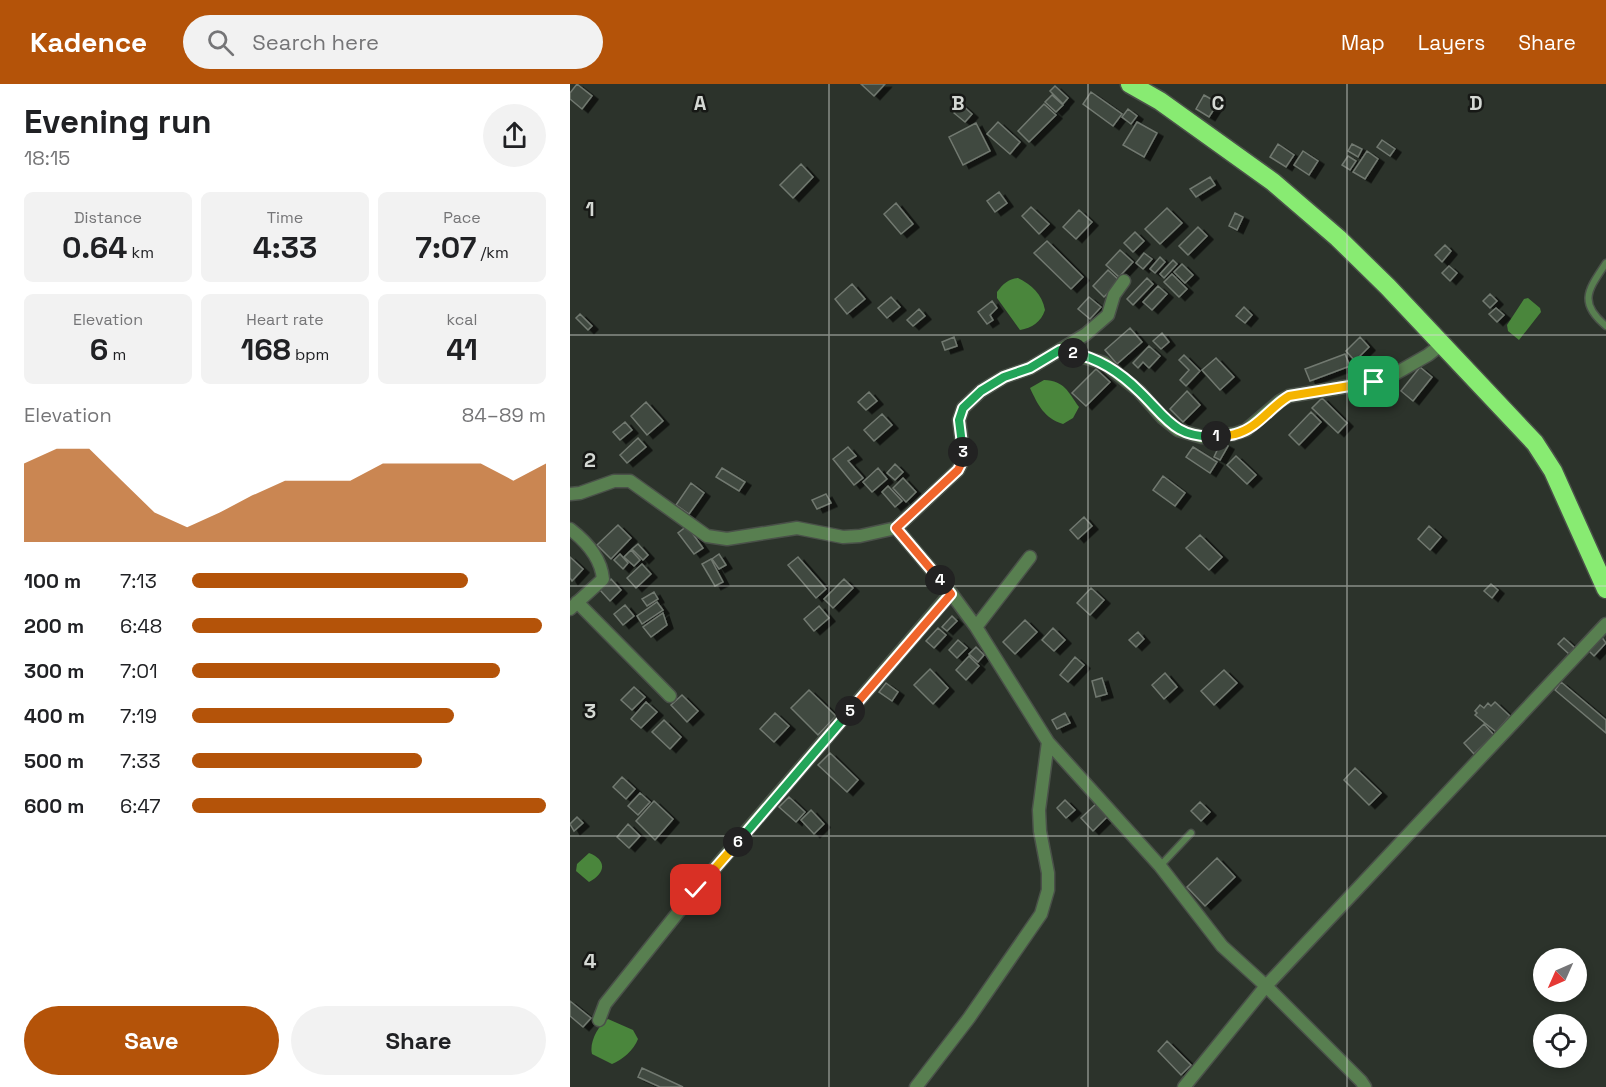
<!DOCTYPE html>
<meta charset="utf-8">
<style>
:root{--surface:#fff;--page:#f2f2f2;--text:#202124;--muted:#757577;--accent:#b45309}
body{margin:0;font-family:"Space Grotesk",sans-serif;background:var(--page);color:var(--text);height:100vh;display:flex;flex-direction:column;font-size:22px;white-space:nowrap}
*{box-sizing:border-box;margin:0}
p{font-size:20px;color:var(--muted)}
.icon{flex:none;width:33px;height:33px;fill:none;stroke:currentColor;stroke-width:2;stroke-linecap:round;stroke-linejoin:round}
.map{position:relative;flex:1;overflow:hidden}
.side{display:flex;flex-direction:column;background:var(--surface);width:570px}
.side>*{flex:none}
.needle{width:39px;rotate:225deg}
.tools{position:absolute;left:963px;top:864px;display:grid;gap:12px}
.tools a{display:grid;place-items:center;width:54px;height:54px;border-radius:50%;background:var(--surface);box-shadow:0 3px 9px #0003;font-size:30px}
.pin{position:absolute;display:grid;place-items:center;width:51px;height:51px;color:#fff;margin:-26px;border-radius:12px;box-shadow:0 3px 9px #0006}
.km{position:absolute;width:30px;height:30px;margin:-15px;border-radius:50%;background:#222;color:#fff;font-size:16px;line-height:30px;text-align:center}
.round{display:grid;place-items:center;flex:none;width:63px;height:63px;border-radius:32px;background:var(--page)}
.overview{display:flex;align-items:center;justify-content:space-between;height:102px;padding:0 24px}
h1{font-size:33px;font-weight:700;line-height:45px}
.metrics{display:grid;grid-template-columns:repeat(3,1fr);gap:9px;height:102px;padding:6px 24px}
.metrics div{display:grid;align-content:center;border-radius:9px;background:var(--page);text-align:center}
.metrics b{font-size:30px;font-weight:700}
.metrics small{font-size:16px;font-weight:400}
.metrics p{font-size:16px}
.chart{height:168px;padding:12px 24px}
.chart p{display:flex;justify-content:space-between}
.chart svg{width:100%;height:108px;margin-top:6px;fill:var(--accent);opacity:.7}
.button{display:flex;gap:12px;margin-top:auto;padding:12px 24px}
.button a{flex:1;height:69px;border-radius:36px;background:var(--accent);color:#fff;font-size:24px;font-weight:700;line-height:69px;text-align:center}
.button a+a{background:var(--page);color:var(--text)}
ul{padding:0 24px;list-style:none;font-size:20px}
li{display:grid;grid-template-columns:96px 72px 1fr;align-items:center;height:45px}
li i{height:15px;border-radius:8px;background:var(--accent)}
header{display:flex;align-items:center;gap:36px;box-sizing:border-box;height:84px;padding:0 30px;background:var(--accent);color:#fff}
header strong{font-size:28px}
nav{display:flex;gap:33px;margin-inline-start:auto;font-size:21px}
.search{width:420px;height:54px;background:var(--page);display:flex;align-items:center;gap:15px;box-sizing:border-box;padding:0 21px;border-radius:33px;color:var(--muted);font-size:22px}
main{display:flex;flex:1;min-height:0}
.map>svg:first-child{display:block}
.water{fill:#4a863c}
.building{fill:#414840;stroke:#717970;stroke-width:1.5;filter:url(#shadow)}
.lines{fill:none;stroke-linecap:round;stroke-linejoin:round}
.lane-casing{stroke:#4a5149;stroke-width:9}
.street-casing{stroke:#4a5149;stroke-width:15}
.highway-casing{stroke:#4a5149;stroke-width:21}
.lane{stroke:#587f50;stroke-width:6}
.street{stroke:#587f50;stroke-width:12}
.highway{stroke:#88eb72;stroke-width:18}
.split-1-casing{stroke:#fff;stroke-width:12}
.split-2-casing{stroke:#fff;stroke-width:12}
.split-3-casing{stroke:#fff;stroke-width:12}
.split-4-casing{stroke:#fff;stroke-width:12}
.split-5-casing{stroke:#fff;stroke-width:12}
.split-6-casing{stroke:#fff;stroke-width:12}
.split-7-casing{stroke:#fff;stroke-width:12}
.split-1{stroke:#f5b400;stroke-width:8}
.split-2{stroke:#22a559;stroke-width:8}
.split-3{stroke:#22a559;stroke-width:8}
.split-4{stroke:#f0652b;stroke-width:8}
.split-5{stroke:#f0652b;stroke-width:8}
.split-6{stroke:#22a559;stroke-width:8}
.split-7{stroke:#f5b400;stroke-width:8}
.grid{fill:none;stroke:#d5d9d4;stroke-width:1.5;stroke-opacity:0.55}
.grid-label{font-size:20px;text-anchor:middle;font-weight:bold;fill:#d5d9d4;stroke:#171916;stroke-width:5;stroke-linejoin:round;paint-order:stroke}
</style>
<header>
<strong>Kadence</strong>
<div class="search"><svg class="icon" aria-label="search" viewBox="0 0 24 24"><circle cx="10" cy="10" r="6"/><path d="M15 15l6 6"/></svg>Search here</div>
<nav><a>Map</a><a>Layers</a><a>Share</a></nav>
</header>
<main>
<section class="side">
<div class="overview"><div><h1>Evening run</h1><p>18:15</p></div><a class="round"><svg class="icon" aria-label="share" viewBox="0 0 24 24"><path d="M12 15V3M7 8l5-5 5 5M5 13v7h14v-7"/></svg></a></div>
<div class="metrics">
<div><p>Distance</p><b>0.64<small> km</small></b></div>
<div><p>Time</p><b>4:33</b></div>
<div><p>Pace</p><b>7:07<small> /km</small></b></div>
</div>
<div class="metrics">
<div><p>Elevation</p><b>6<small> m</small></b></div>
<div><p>Heart rate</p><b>168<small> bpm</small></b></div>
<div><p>kcal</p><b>41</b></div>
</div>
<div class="chart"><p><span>Elevation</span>84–89 m</p>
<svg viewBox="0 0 160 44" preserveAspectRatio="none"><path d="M0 44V12L10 6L20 6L30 19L40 32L50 38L60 32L70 25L80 19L90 19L100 19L110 12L120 12L130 12L140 12L150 19L160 12V44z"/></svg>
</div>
<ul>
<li><b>100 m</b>7:13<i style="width:78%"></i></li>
<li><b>200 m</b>6:48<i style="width:99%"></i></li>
<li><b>300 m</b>7:01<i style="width:87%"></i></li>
<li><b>400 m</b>7:19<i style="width:74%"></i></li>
<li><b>500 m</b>7:33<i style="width:65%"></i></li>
<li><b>600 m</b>6:47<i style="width:100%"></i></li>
</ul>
<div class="button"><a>Save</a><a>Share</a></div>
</section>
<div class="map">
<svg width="1036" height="1003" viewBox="0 0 1036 1003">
<defs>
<filter id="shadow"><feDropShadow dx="6" dy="3.5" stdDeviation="0" flood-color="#0009"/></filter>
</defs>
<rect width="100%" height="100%" fill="#2c332b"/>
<!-- water -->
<path class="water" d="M448,194C462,201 472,210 475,226C471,238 462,244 450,246L427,214V208C433,200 438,195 448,194Z
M958,214L970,224L971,228L949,256L938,247L937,241L954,215Z
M474,296C495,297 498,308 509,323L503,334L493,340C474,334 468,321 460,304Z
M19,769C37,776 36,789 19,798L6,787L7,780Z
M38,935L63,946L68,955C64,966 52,976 42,980L22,970C19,959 28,941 38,935Z"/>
<!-- building -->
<path class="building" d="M7,0L22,12L12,25L0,15V9Z
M291,0H315L304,12Z
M485,2L498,14L493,20L480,7Z
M521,8L552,30L543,42L513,20Z
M482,11L493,21L486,28L475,18Z
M634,11L648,19L639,33L626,25Z
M391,20L402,30L395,38L384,29Z
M474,20L486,31L459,58L448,47Z
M558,25L567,32L561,40L552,33Z
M428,38L450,58L440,70L417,50Z
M567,38L587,49L574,73L553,61Z
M406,39L420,67L393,81L379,53Z
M812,56L825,65L820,72L807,63Z
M708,60L724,71L716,83L700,73Z
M782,60L792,65L788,73L778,67Z
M733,67L748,77L739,91L724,81Z
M797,67L808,75L795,95L783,88Z
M778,72L786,77L780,86L772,81Z
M231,80L243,93L223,114L210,101Z
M640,93L645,101L626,113L620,105Z
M429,108L437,119L425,128L417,117Z
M326,119L343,140L331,150L314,130Z
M461,123L479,140L469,150L452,132Z
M597,124L612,139L590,160L575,145Z
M509,126L522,138L506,155L493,143Z
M665,129L673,133L667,146L659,142Z
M628,143L637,152L618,171L609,162Z
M565,148L574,157L563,168L554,159Z
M477,157L513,193L501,205L464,169Z
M875,161L881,167L872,178L865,171Z
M550,166L563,178L549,193L536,181Z
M574,169L582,175L573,185L566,179Z
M590,173L595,178L585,189L580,185Z
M603,176L607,180L594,194L590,190Z
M612,180L623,191L615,199L604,188Z
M879,182L887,189L880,197L872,189Z
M538,186L550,197L534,213L523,202Z
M602,190L617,205L609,213L594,198Z
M577,194L583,200L563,221L557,215Z
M282,200L295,215L277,230L265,215Z
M588,202L597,210L582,226L573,218Z
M920,210L927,217L920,224L913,217Z
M321,213L330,223L317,234L308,224Z
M519,213L531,223L520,235L508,225Z
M422,217L427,224L420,231L423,236L417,240L408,228Z
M674,223L682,231L675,239L666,232Z
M926,224L934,231L927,238L919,230Z
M349,225L355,232L343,242L337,236Z
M10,230L22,242L18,246L6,234Z
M560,244L572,258L547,280L535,266Z
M592,249L599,258L591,265L583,257Z
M384,253L387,262L375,266L372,258Z
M790,253L799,263L785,277L776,267Z
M579,262L590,272L579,284L573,278L568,284L563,279Z
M775,270L780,282L740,297L735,285Z
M614,271L630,287L616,302L610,296L619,286L609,276Z
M646,274L664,293L650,306L632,286Z
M850,283L862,293L843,317L831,307Z
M526,285L540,298L516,322L502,309Z
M617,307L630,321L613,338L600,325Z
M299,308L307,317L296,326L288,318Z
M752,314L777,339L768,349L742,324Z
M76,318L93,337L77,351L61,332Z
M741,328L751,338L729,361L719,351Z
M312,330L322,341L304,357L294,346Z
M55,338L62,346L50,356L43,348Z
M68,354L76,363L57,379L50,371Z
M651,358L658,362L650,376L644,373Z
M278,363L286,372L278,377L293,394L284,401L263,375Z
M623,363L647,378L640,389L616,373Z
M666,372L686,391L677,400L657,381Z
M325,380L333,388L325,396L317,389Z
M152,384L175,398L169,407L146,393Z
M308,384L317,395L302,408L293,398Z
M593,392L615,409L605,422L583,406Z
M333,394L346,408L336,418L323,404Z
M121,399L134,409L119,430L106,421Z
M318,402L332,417L325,423L312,408Z
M256,410L261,419L247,425L242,416Z
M514,433L522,442L508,455L500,446Z
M48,441L61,454L41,475L27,461Z
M117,442L133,464L124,470L108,449Z
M859,442L871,453L860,466L848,455Z
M630,451L652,473L639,486L616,464Z
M68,460L78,471L73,476L62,465Z
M61,466L70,476L64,482L54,473Z
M50,470L58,479L53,485L44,476Z
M149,470L156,481L149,485L142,475Z
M0,473L13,485L2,497L0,494Z
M228,473L256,505L246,514L218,481Z
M141,475L153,498L145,502L132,480Z
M72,480L81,490L66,504L57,494Z
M41,495L51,506L40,517L30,506Z
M274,495L283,504L263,524L254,515Z
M921,500L928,506L922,514L914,507Z
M521,504L534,516L520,531L507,519Z
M84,508L88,515L77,522L72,515Z
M87,518L93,526L72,540L67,532Z
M55,521L64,532L53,541L44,530Z
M249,522L259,534L244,547L234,535Z
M93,529L97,541L81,553L73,543Z
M382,532L387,537L377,547L372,543Z
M455,536L467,548L445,570L433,558Z
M368,544L376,551L364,564L356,557Z
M483,544L495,556L484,567L472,556Z
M568,548L574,555L566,563L559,556Z
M1031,552L1036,559L1024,572L1018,566Z
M994,554L1005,564L999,570L988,560Z
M388,556L397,564L387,574L379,566Z
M406,563L414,571L408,578L399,570Z
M399,572L409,582L396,596L386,586Z
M505,573L514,581L498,598L490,591Z
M360,585L378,604L363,620L344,601Z
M654,586L667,599L644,621L631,607Z
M595,589L607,603L594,615L582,601Z
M532,594L537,610L526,613L522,597Z
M991,598L1036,636V649L985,606Z
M316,599L328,608L322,617L309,608Z
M64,603L75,613L62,626L51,616Z
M239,606L266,632L248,651L221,624Z
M112,611L128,627L117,638L101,621Z
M76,618L87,628L71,644L61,635Z
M925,618L940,632L926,648L905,631L907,629L905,627L910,621L914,624L918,619L921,622Z
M205,629L219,642L204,658L190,645Z
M495,629L500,639L487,645L482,636Z
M94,636L111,653L100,665L82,648Z
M914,640L924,651L904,670L894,659Z
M260,669L288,696L277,708L248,681Z
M785,684L811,709L799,721L774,696Z
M52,693L65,705L56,715L43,703Z
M70,709L80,718L68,731L58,722Z
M219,713L235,728L226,738L209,723Z
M495,716L505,726L496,734L487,724Z
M84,717L103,735L85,756L66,737Z
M528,718L540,730L523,747L511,734Z
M630,718L640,728L631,737L621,727Z
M241,726L254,740L244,750L231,736Z
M7,733L13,739L4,747L0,740Z
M58,740L70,752L59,764L47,753Z
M647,774L665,793L635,822L617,803Z
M0,917L21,934L13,943L0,932Z
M597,957L621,981L611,991L588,967Z
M72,984L113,1003H90L68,993Z"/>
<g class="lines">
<defs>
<path id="lane" d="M1036,179C1019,205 1007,218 1036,242
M590,782L621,749"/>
<path id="street" d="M490,266L516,250L538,231L544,211L554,197
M0,410L10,409L44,397H60L137,452L157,455L227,444L273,453L290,452L326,444L381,509L406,543L478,658L469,726L470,747L478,789V806L471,830L399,934L346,1003
M326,444L388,386L394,374L389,336L393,324L411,307L434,293L460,284L490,266L534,279L569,307L593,334L608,346L632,353L664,350L676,346L710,317L719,312L804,298L823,291L858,271L872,260
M0,445C17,458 31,474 33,495L0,525
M7,518L100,612
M406,543L460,473
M478,658L590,782L652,862L696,902L791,997L795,1003
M29,936L35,920L126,806L381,509
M614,1003L696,902L1036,540"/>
<path id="highway" d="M560,0L590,17L703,98L768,154L818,203L965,359L983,387L1036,505"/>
</defs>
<!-- lane casing -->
<use href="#lane" class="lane-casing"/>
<!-- street casing -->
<use href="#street" class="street-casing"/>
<!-- highway casing -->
<use href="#highway" class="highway-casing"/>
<!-- lane -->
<use href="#lane" class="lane"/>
<!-- street -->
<use href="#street" class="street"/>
<!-- highway -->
<use href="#highway" class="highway"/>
</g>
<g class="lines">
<defs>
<path id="split-1" d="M646,352C652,351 659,352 665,350C687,345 700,323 719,312L804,298"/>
<path id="split-2" d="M503,269C528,274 551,289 570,308C596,333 605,355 646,352"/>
<path id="split-3" d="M393,368L389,336L393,324L411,307L434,293L460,284L490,266L503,269"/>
<path id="split-4" d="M370,496L326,444L388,386L394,374L393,368"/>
<path id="split-5" d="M280,627L381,510L370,496"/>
<path id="split-6" d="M168,758L280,627"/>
<path id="split-7" d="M126,806L168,758"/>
</defs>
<!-- split-1 casing -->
<use href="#split-1" class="split-1-casing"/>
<!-- split-2 casing -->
<use href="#split-2" class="split-2-casing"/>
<!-- split-3 casing -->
<use href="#split-3" class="split-3-casing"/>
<!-- split-4 casing -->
<use href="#split-4" class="split-4-casing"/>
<!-- split-5 casing -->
<use href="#split-5" class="split-5-casing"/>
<!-- split-6 casing -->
<use href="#split-6" class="split-6-casing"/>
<!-- split-7 casing -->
<use href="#split-7" class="split-7-casing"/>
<!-- split-1 -->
<use href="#split-1" class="split-1"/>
<!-- split-2 -->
<use href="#split-2" class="split-2"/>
<!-- split-3 -->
<use href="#split-3" class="split-3"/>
<!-- split-4 -->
<use href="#split-4" class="split-4"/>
<!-- split-5 -->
<use href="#split-5" class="split-5"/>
<!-- split-6 -->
<use href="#split-6" class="split-6"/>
<!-- split-7 -->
<use href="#split-7" class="split-7"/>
</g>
<!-- grid -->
<path class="grid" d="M259,0V1003M518,0V1003M777,0V1003M0,251H1036M0,502H1036M0,752H1036"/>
<g class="grid-label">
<text x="130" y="26">A</text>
<text x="388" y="26">B</text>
<text x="648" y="26">C</text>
<text x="906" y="26">D</text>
<text x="20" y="132">1</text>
<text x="20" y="383">2</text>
<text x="20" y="634">3</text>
<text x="20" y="884">4</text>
</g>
</svg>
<div class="tools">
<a><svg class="needle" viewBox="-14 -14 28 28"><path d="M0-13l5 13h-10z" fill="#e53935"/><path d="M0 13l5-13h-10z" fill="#757577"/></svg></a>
<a><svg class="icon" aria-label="locate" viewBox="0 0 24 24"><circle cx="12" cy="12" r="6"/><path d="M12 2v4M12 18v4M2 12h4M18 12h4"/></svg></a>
</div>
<div class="pin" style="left:804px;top:298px;background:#1e9e55"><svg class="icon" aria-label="arrive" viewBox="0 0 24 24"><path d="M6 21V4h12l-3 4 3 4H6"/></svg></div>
<div class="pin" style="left:126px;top:806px;background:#d93025"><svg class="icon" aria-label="check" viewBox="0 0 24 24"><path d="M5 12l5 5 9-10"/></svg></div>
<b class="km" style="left:646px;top:352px">1</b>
<b class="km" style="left:503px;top:269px">2</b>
<b class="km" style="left:393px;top:368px">3</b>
<b class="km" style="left:370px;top:496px">4</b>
<b class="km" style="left:280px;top:627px">5</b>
<b class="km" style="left:168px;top:758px">6</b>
</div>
</main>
